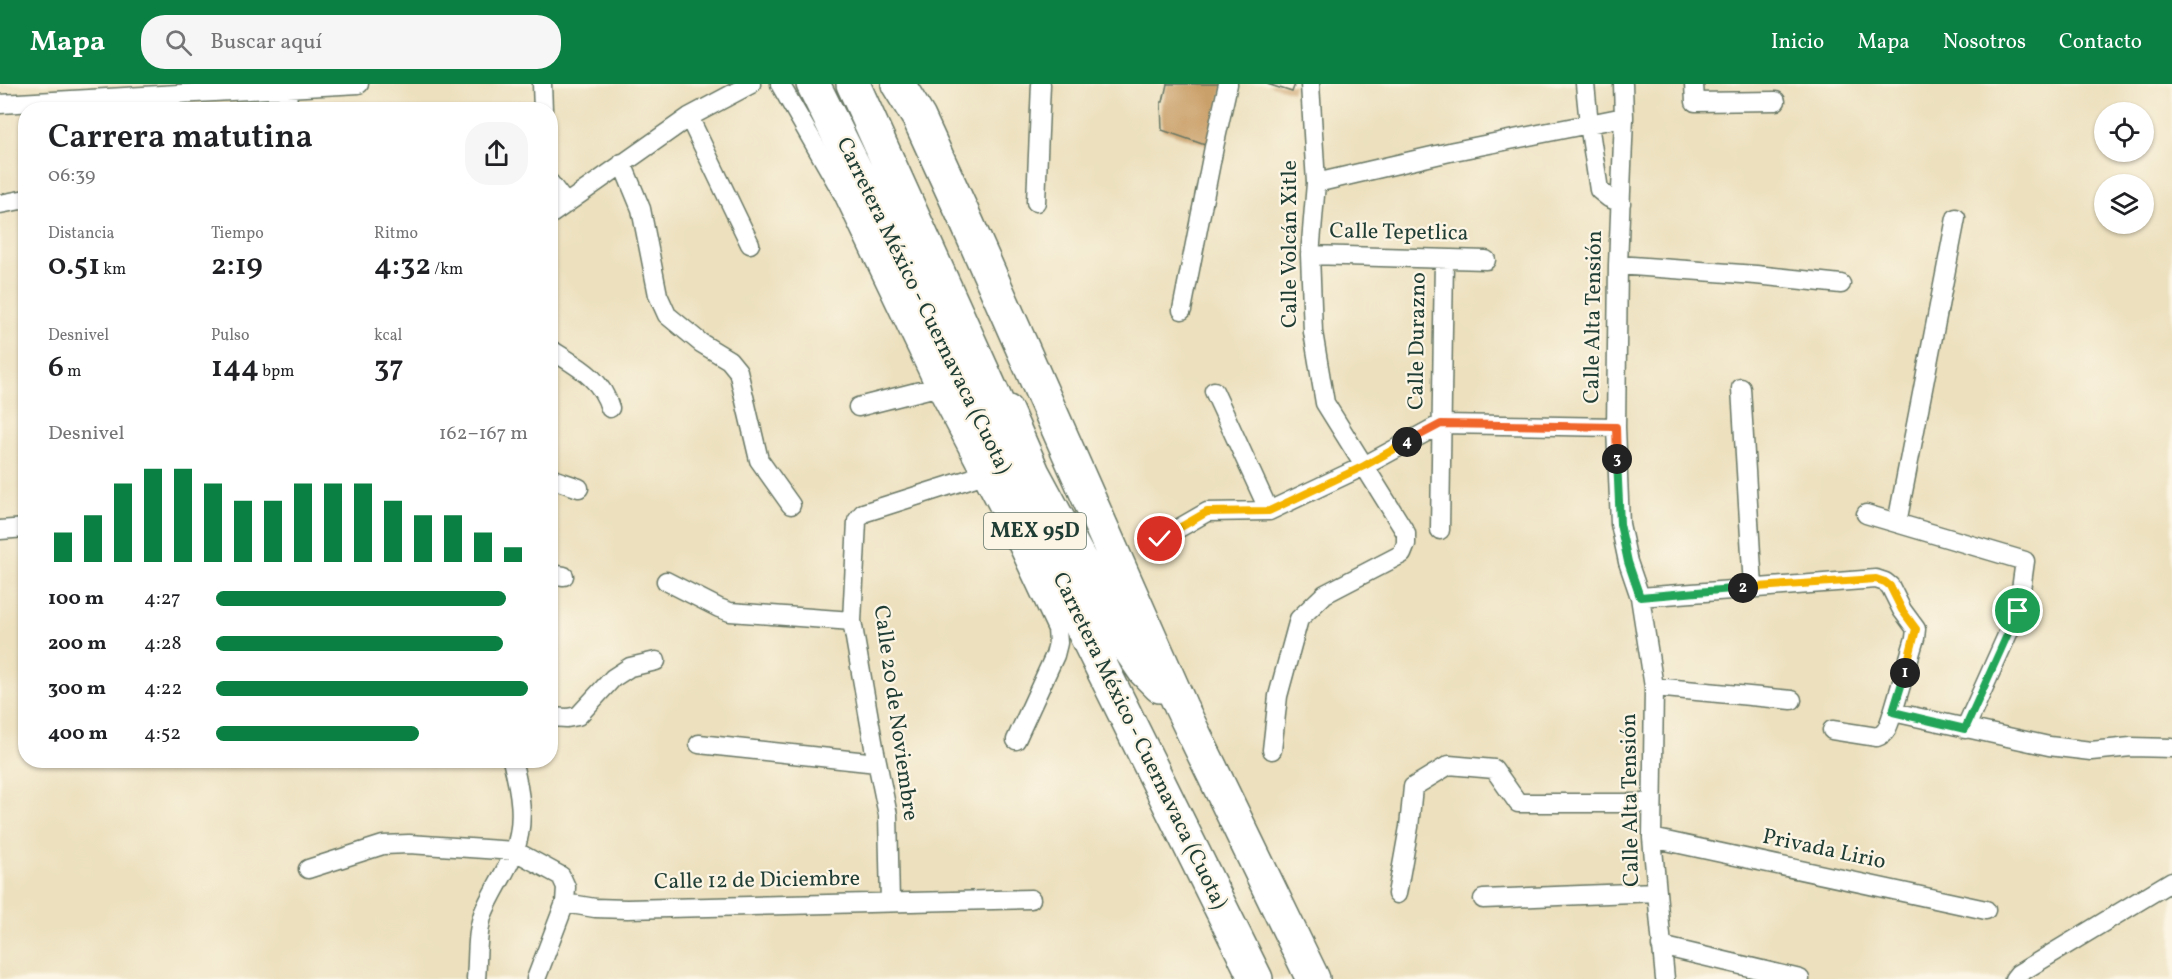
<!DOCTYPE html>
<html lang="es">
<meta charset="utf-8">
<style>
:root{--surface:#fff;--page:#f6f6f6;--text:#202124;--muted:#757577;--accent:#0b8043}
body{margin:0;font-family:Vollkorn,serif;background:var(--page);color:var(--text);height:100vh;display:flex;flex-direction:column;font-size:22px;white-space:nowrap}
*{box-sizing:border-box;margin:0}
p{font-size:20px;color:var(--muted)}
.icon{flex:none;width:33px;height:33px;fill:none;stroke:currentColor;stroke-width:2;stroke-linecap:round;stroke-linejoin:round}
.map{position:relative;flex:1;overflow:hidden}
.sheet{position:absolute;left:18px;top:18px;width:540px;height:666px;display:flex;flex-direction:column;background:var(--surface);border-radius:24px;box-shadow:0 2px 4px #0004}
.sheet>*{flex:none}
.buttons{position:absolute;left:2094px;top:18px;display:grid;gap:12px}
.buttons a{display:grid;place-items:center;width:60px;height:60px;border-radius:50%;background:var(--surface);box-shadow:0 2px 4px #0004;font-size:30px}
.pin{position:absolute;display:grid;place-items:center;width:51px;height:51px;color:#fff;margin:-26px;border:3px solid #fff;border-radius:50%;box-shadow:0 2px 6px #0007}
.km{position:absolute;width:30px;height:30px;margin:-15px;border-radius:50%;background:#222;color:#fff;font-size:16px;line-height:30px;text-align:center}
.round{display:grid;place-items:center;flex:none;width:63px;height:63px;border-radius:24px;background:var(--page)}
.head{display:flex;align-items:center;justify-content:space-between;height:102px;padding:0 30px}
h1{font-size:33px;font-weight:600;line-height:45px}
.metrics{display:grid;grid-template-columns:repeat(3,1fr);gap:9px;height:102px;padding:6px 30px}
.metrics div{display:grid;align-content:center}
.metrics b{font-size:30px;font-weight:600}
.metrics small{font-size:16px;font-weight:400}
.metrics p{font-size:16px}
.chart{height:168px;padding:12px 30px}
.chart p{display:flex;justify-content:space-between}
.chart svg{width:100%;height:108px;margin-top:6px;stroke:var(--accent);stroke-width:6}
ul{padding:0 30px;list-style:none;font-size:20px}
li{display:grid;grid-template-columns:96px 72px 1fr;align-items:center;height:45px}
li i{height:15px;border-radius:8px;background:var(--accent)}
header{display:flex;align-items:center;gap:36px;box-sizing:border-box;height:84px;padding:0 30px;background:var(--accent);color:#fff}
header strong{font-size:28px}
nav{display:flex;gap:33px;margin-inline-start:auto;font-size:21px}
.search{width:420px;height:54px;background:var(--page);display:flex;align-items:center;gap:15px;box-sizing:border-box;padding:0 21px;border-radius:24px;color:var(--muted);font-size:22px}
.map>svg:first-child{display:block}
.building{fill:#caa06a}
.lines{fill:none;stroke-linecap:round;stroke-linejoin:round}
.minor-casing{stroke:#677664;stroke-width:21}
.motorway-casing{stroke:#677664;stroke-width:36}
.minor{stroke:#fff;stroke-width:18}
.motorway{stroke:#fff;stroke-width:33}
.split-1-casing{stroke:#fff;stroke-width:12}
.split-2-casing{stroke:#fff;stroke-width:12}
.split-3-casing{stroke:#fff;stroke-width:12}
.split-4-casing{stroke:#fff;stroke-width:12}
.split-5-casing{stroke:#fff;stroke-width:12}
.split-1{stroke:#22a559;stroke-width:8}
.split-2{stroke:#f5b400;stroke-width:8}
.split-3{stroke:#22a559;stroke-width:8}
.split-4{stroke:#f0652b;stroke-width:8}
.split-5{stroke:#f5b400;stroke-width:8}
.labels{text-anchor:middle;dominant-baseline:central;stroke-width:4.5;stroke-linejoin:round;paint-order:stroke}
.shield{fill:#fcf5e5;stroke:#617469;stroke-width:1.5}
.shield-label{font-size:21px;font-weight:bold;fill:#1f3d34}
.street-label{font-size:22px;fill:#1f3d34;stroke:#fcf5e5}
</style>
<header>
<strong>Mapa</strong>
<div class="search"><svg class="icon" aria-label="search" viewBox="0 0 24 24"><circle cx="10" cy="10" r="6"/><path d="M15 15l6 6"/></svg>Buscar aquí</div>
<nav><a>Inicio</a><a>Mapa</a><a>Nosotros</a><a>Contacto</a></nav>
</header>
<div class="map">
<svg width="2172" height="895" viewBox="0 0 2172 895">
<rect width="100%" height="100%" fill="#fcf5e5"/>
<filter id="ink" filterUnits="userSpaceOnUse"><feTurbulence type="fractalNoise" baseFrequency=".0167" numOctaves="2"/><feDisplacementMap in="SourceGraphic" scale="12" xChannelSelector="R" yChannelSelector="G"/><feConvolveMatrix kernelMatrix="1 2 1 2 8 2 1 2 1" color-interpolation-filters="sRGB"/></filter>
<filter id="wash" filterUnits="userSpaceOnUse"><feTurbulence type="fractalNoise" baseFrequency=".008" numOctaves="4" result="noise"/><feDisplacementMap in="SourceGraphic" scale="24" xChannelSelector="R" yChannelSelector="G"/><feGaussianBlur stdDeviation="1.35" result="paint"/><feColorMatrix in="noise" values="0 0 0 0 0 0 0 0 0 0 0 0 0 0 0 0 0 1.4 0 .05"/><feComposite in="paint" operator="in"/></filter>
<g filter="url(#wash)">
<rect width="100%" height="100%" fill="#ece0be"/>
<g id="blocks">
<!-- building -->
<path class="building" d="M1167,0H1224L1208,62L1162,46L1161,18H1163Z
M1267,0H1295L1292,8Z"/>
</g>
</g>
<g filter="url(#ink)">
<use href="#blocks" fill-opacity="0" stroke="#677664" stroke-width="1.5"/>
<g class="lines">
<defs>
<path id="minor" d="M287,0L288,26
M542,0L543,26
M780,0L843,110L931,294L1009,443L1057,545L1058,559L1055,571L1016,656
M1585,0L1589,40L1599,106L1609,114L1621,119
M1623,0L1624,33L1618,181L1616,343L1620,440L1628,478L1640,513L1654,603L1652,754L1665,895
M1694,0L1695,18L1776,17
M0,20L359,0
M689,33L750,160
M622,79L641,125L658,211L667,231L701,259L729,276L738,287L759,376L791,421
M550,99L566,120
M1316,99L1454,67L1624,33
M1036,118L1041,0
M0,120L26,115
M550,131L689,33L751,0
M1310,171L1486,176
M1618,181L1756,191L1841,200
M1182,226L1214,63L1228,0
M550,265C576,282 601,293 610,324
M1741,304L1753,503
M1214,307L1269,427
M858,323L936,303
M550,394L579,404
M1866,430L2025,477L2018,527L1965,645
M1897,439L1956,134
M0,446L26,444
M1440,446L1444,175
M1160,455L1207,428L1269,427L1364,382L1441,340L1616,343
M550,490L564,492
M666,497L719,524L730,528L852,537
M1640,513L1876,495L1885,498L1890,502L1902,526L1916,545L1915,554L1893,628
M1654,603L1792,616
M550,633L567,634L578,632L613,594L630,583L656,577
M1832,646L1877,653C1888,649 1889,639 1893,628L2049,662L2091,667L2131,663L2172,664
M699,660L877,679
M1272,666L1278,612L1299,535L1325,510L1402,470L1406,460V449L1325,319L1313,248L1310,171L1316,99L1310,0
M1652,754L1986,826
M308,785L383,761L409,760L515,767L561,792L566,803L565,819L536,895
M1397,810L1409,743L1413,703L1449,681L1494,685L1518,719H1652
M1483,815L1656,808
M890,818L888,731L874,663L852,537L857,437L863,429L982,391
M565,819L595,824L627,825L1031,815
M1661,862L1800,895
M476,895C478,874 476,851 483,830C491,809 506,789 514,768C526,738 520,706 512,676
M2014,895L2018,890L2172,797"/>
<path id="motorway" d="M813,0L1256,895
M853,0L1011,350
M898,0L919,34L968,141L1181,623L1313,895
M1006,327L1033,389L1122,554L1144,586L1160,602"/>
</defs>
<!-- minor casing -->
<use href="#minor" class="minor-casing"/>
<!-- motorway casing -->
<use href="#motorway" class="motorway-casing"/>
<!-- minor -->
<use href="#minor" class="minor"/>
<!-- motorway -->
<use href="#motorway" class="motorway"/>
</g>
</g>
<g class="lines" filter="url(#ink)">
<defs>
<path id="split-1" d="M1905,589L1893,628L1965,645L2018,527"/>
<path id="split-2" d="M1743,504L1876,495L1885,498L1890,502L1902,526L1916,545L1905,589"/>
<path id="split-3" d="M1617,375L1620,440L1628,478L1640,513L1743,504"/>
<path id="split-4" d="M1407,358L1441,340L1616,343L1617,375"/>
<path id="split-5" d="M1160,455L1207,428L1269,427L1364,382L1407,358"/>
</defs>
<!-- split-1 casing -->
<use href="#split-1" class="split-1-casing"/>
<!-- split-2 casing -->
<use href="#split-2" class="split-2-casing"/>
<!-- split-3 casing -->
<use href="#split-3" class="split-3-casing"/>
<!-- split-4 casing -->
<use href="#split-4" class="split-4-casing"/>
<!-- split-5 casing -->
<use href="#split-5" class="split-5-casing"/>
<!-- split-1 -->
<use href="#split-1" class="split-1"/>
<!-- split-2 -->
<use href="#split-2" class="split-2"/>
<!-- split-3 -->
<use href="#split-3" class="split-3"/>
<!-- split-4 -->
<use href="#split-4" class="split-4"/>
<!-- split-5 -->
<use href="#split-5" class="split-5"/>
</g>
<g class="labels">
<!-- shield labels -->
<rect class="shield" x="984" y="429" width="102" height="36" rx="4.5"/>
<g class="shield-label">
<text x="1035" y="447">MEX 95D</text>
</g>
<!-- street labels -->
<g class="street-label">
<text transform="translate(1399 149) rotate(1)">Calle Tepetlica</text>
<text transform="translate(1290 160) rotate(-90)">Calle Volcán Xitle</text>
<text transform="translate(923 222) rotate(64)">Carretera México - Cuernavaca (Cuota)</text>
<text transform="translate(1594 233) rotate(-89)">Calle Alta Tensión</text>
<text transform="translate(1418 257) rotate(-89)">Calle Durazno</text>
<text transform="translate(895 629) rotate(82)">Calle 20 de Noviembre</text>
<text transform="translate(1139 657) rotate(64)">Carretera México - Cuernavaca (Cuota)</text>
<text transform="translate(1631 716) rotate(-91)">Calle Alta Tensión</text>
<text transform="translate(1824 766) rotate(12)">Privada Lirio</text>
<text transform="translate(757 797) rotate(-1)">Calle 12 de Diciembre</text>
</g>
</g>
</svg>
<div class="buttons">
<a><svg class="icon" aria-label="locate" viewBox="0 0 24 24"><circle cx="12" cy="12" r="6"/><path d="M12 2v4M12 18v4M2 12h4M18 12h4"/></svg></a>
<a><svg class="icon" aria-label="layers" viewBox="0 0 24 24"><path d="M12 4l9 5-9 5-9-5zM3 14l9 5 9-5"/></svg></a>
</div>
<div class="pin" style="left:2018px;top:527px;background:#1e9e55"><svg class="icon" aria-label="arrive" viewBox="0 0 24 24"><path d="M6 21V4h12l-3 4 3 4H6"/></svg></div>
<div class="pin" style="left:1160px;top:455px;background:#d93025"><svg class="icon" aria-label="check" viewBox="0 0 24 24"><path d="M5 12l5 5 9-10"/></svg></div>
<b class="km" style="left:1905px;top:589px">1</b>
<b class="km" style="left:1743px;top:504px">2</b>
<b class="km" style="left:1617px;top:375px">3</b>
<b class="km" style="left:1407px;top:358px">4</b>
<section class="sheet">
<div class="head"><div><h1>Carrera matutina</h1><p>06:39</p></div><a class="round"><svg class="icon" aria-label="share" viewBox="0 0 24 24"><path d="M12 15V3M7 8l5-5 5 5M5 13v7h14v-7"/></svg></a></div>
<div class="metrics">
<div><p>Distancia</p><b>0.51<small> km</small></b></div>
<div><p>Tiempo</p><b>2:19</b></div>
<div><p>Ritmo</p><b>4:32<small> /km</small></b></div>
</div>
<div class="metrics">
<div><p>Desnivel</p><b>6<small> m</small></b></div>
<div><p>Pulso</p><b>144<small> bpm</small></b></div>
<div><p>kcal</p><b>37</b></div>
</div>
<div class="chart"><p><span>Desnivel</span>162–167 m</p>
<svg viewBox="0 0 160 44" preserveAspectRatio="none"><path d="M5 44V32M15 44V25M25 44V12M35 44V6M45 44V6M55 44V12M65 44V19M75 44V19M85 44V12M95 44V12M105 44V12M115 44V19M125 44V25M135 44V25M145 44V32M155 44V38"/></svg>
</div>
<ul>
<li><b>100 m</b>4:27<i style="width:93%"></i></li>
<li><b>200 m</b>4:28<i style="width:92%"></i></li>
<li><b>300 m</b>4:22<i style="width:100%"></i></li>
<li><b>400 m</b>4:52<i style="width:65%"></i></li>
</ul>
</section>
</div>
